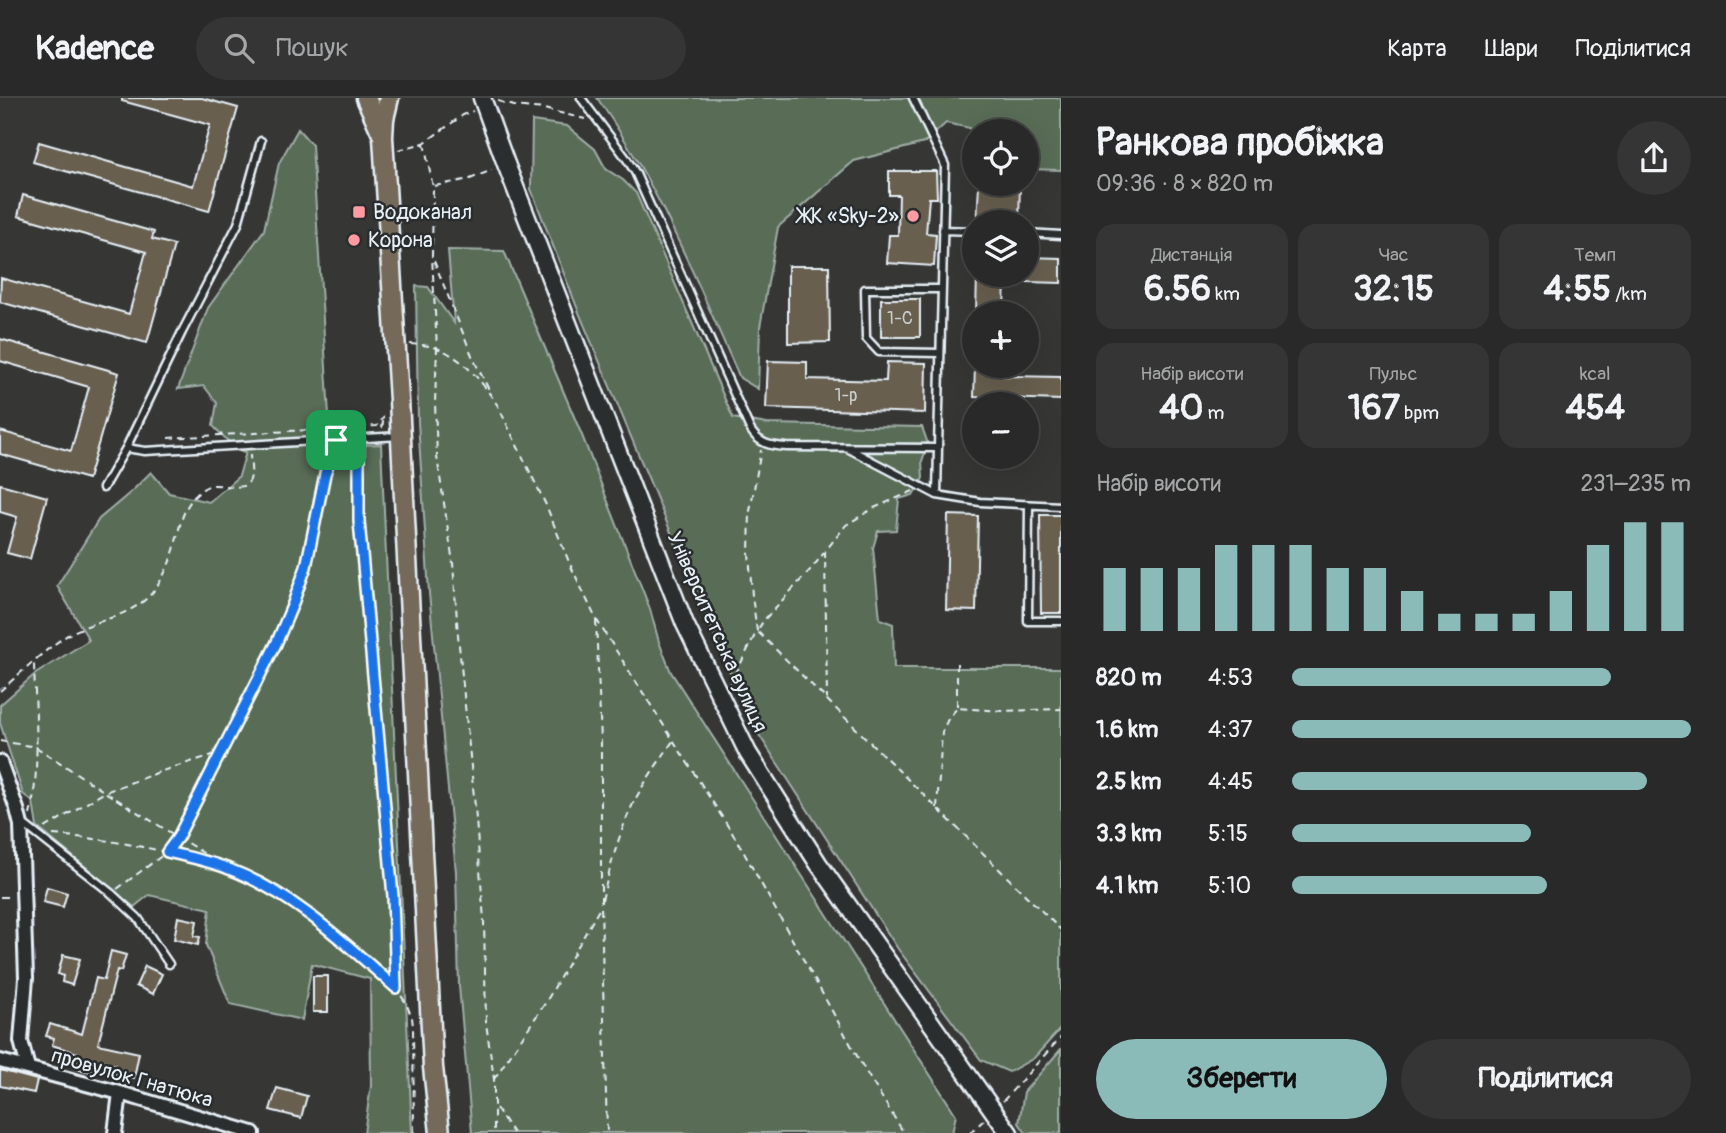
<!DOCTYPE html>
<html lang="uk">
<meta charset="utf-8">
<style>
:root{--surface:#282928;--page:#343534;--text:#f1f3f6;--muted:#a5a6a8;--line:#444545;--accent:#8bbbb9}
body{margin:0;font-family:Pangolin,sans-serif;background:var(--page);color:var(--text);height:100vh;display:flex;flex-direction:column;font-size:26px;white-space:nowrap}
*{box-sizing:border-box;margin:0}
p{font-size:23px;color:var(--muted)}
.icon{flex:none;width:38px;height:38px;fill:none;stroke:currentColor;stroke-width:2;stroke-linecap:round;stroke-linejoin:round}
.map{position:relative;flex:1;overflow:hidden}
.sheet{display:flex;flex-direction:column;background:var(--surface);width:665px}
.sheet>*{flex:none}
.fabs{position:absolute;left:962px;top:21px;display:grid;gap:14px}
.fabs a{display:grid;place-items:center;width:77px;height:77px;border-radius:50%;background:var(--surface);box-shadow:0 7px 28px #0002,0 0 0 2px var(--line);font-size:35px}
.pin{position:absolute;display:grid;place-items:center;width:60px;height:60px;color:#fff;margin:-30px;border-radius:14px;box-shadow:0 4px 10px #0006}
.round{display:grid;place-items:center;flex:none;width:74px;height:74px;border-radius:37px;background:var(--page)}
.head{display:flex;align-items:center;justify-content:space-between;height:119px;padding:0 35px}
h1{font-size:38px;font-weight:700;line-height:52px}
.metrics{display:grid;grid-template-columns:repeat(3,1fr);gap:10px;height:119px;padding:7px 35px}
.metrics div{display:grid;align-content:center;border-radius:18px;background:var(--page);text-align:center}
.metrics b{font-size:35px;font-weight:700}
.metrics small{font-size:19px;font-weight:400}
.metrics p{font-size:19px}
.chart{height:196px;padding:14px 35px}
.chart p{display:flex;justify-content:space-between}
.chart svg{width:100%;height:126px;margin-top:7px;stroke:var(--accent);stroke-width:6}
.primary-button{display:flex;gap:14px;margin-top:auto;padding:14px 35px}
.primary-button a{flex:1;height:80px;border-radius:42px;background:var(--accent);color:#111;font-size:28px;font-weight:700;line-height:80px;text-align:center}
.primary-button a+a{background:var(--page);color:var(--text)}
ul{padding:0 35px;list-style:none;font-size:23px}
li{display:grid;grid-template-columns:112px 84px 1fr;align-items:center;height:52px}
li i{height:18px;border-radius:9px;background:var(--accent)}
header{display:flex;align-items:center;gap:42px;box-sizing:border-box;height:98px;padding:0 35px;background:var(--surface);border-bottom:2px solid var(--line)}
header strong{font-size:33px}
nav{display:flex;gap:38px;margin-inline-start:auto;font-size:24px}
.search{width:490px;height:63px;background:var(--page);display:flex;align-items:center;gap:18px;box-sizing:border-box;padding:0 24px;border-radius:38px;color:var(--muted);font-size:26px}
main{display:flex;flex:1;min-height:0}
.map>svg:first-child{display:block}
.green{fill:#596c57;stroke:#a0aea8;stroke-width:2}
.building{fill:#685e4f;stroke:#e8f1f8;stroke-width:2}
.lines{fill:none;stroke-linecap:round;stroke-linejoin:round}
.service-casing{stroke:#e8f1f8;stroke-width:11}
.minor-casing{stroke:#e8f1f8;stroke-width:18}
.secondary-casing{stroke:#e8f1f8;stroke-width:21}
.primary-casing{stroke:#e8f1f8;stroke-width:23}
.path{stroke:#e8f1f8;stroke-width:2;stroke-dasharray:7 5;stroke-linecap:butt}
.service{stroke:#2a2d2e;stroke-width:6}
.minor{stroke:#2a2d2e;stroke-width:12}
.secondary{stroke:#2a2d2e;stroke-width:16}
.primary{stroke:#746a5a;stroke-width:18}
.route-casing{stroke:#fff;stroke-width:14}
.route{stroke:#1a73e8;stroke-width:9}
.poi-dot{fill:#ff9aa2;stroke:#2a2d2e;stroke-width:2.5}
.labels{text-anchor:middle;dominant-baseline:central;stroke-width:5;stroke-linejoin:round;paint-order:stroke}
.number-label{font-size:18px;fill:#c8ccce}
.poi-label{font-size:21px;fill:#e8f1f8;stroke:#2a2d2e;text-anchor:start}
.street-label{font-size:21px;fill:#e8f1f8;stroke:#2a2d2e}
</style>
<header>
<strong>Kadence</strong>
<div class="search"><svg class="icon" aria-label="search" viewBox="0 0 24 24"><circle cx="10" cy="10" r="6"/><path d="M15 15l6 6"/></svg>Пошук</div>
<nav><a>Карта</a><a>Шари</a><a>Поділитися</a></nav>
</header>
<main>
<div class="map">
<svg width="1061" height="1035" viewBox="0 0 1061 1035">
<rect width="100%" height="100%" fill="#363735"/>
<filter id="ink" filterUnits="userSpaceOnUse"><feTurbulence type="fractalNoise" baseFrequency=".0143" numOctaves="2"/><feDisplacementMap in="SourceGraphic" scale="14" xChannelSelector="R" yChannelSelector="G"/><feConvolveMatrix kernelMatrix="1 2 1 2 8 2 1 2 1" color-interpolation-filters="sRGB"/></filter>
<g filter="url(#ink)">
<!-- green -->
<path class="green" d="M597,0H1061V72L1027,71V33H975V43L970,30L946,25L924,45L854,63L778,129L760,229L758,291L740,280C697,185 658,85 597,0Z
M532,23L567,28L595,51L606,71L623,82L636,95L733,320L767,326L922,329L928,346L922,363L923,380L913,397L899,401L896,432L878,433L873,450L880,521L893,526L894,570H1061V930L1034,960L1009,974L981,962L898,851L754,629L711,530L580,217L531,91Z
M298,31L312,47L331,349L381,346L412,1035H364L371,988L370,881L312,866L302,922L230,906L206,847L210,811L149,797L134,809L37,729L33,704L23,696L0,625V607L34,577L89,542L57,488L99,421L131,394L151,374L169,395L209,404L239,378L246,354L238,353L213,328L217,305L204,288L178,291L208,210L264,132L279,65Z
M448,152L504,153L581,335L650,511L659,544L671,574L956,1017L952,1035H472L459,888L456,774L429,495L418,324L416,188L428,189L454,225Z
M1061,951V1035H1026L1019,1025L1024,994Z"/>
<!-- building -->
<path class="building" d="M122,0H202L238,10L209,113L33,64L39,44L193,88L210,27L122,3Z
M889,73H936L937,100H929L926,135L936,136L934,168L887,165L889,137H898L899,97H889Z
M979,86H1020L1019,124H977Z
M23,97L154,134L152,141L174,147L147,245L0,204L1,180L129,216L146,154L18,118Z
M1027,159L1061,160V185L1027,184Z
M788,168H829L830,244L788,245Z
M977,177H1005L1004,215H976Z
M881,201H920V239H881Z
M0,241L119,275L88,381L0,356V333L71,353L89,289L0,263Z
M768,263L807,264V281L886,283L887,264L926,265L925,315L766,310Z
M975,268H1003L1002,278L1061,279V302L974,299Z
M0,386L47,399L30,461L7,455L17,419L0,414Z
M948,417L978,418L976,513L946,512Z
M1040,417H1061V515H1041Z
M47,789L67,795L63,809L43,804Z
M178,819L197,823L194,838L200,839L198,847L174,841Z
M111,853L126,857L121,873L117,872L98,946L139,955L134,980L113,975L115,967L94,962L91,974L74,970L77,955L52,947L54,940L46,938L50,926L82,936L96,880L104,882Z
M63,857L80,861L72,887L62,884L63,878L58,876Z
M145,868L162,876L153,896L136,888Z
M313,878H328V914H313Z
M0,972L37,982L34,995L0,988Z
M277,990L307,998L301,1020L270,1012Z"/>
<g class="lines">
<defs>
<path id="service" d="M581,0L626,60L635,74L750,331C759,346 770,348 787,349L938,350L937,397L980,404L1061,408
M913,0L945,67L938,350
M943,132L975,133
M1027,135L1061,137
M940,255L879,254L866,240L865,191H942
M126,350L145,353L400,338
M849,351L937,397
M103,390L126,350L182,234L238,126L261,43
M1029,407L1028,523H1061
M21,727L26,728L111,795L138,820L169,866"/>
<path id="minor" d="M0,664L17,711L21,727L26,880L21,943L28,970
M0,963L120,995L253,1035
M115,1035L120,995"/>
<path id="secondary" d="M482,0L506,66L685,526L748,655L818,765L1009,1035"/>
<path id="primary" d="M366,0L382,36
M389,0L384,21L383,39L399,302L433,969L440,1035"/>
</defs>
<!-- service casing -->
<use href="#service" class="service-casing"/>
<!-- minor casing -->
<use href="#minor" class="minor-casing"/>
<!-- secondary casing -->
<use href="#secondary" class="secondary-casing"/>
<!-- primary casing -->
<use href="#primary" class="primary-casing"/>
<!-- path -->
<path class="path" d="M498,3L514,8L544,11L585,21
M424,45L433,89L432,159L437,250L435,305L437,359L453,465L458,537L475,709L484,822L486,925L494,981V1035
M398,52L424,45L463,17L473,13
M434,88L470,81L492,72
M434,163L473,260L491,296
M410,246C419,247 429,247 437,250C464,260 483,285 498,308L546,407L569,464L596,521L738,744L866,974L904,1035
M382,330L384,318
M168,340L377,328L384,319
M359,349V423L392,798L396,890L406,905L412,920L413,928L414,1035
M913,393L874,410L846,427L812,470L764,522L757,533L1061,832
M825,453L827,601
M596,522L601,643V808L607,1035
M957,565V609
M730,587L757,533L752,498L749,455L750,413L761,352
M0,593C22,574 46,550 71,535C98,521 131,519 152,495C162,483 169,467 174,452C179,433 181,412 195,398C201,392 205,388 213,387C225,386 248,396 251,378C252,371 250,363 250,356
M0,643L36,649L105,694L229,771L260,785L284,800L314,820L338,838L396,890
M937,710L942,634L948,621L957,610L1003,613L1061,611
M30,717C41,671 35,612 34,565
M45,730L105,694L162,673L219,655L276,546L292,508L306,469L320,398L333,349
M53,737C115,741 167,753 226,770
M117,791L167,754L178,739L219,656
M0,799H12
M602,802C610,770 618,738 632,708C643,685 659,664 673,643
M494,981L546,904L601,808
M1003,1003L1061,939
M496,1010L513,1035
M970,1035L984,1022"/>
<!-- service -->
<use href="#service" class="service"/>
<!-- minor -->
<use href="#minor" class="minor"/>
<!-- secondary -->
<use href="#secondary" class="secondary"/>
<!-- primary -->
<use href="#primary" class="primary"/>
</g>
</g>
<g class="lines" filter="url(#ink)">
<defs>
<path id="route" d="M359,341V423L393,798L396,890C345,845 294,796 229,771C210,763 187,759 167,754L178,739L276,546L292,508L306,469L325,376L336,342Z"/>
</defs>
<!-- route casing -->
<use href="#route" class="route-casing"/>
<!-- route -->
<use href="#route" class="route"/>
</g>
<!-- markers -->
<g class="poi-dot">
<rect x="352" y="107" width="14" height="14" rx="3.5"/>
<circle cx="913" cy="118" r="7"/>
<circle cx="354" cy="142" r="7"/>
</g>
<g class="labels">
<!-- number labels -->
<g class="number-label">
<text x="900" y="220">1-С</text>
<text x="846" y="297">1-р</text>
</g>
<!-- poi labels -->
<g class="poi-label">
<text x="373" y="114">Водоканал</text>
<text x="899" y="118" text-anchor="end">ЖК «Sky-2»</text>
<text x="368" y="142">Корона</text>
</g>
<!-- street labels -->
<g class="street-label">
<text transform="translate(717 534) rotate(66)">Університетська вулиця</text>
<text transform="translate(132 980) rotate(16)">провулок Гнатюка</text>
</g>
</g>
</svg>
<div class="fabs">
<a><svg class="icon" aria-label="locate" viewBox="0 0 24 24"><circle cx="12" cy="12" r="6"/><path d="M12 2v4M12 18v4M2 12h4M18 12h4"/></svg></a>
<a><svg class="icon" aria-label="layers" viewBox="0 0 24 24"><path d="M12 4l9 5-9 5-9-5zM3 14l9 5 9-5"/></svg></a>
<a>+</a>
<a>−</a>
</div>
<div class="pin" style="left:336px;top:342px;background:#1e9e55"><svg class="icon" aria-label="arrive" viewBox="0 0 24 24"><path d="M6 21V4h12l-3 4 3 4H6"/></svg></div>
</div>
<section class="sheet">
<div class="head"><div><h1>Ранкова пробіжка</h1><p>09:36 · 8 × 820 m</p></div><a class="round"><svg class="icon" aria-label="share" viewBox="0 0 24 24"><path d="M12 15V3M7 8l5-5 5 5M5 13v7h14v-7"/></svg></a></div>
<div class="metrics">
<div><p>Дистанція</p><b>6.56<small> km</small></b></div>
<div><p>Час</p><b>32:15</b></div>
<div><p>Темп</p><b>4:55<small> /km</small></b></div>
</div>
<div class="metrics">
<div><p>Набір висоти</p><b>40<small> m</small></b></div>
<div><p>Пульс</p><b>167<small> bpm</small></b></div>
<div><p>kcal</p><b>454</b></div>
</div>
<div class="chart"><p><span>Набір висоти</span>231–235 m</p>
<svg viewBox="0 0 160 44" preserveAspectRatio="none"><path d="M5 44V22M15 44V22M25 44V22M35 44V14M45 44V14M55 44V14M65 44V22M75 44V22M85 44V30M95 44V38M105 44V38M115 44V38M125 44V30M135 44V14M145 44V6M155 44V6"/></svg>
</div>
<ul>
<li><b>820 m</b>4:53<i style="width:80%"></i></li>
<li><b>1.6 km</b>4:37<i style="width:100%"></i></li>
<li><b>2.5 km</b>4:45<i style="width:89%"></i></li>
<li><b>3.3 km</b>5:15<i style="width:60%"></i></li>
<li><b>4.1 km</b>5:10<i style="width:64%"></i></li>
</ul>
<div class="primary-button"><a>Зберегти</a><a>Поділитися</a></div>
</section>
</main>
